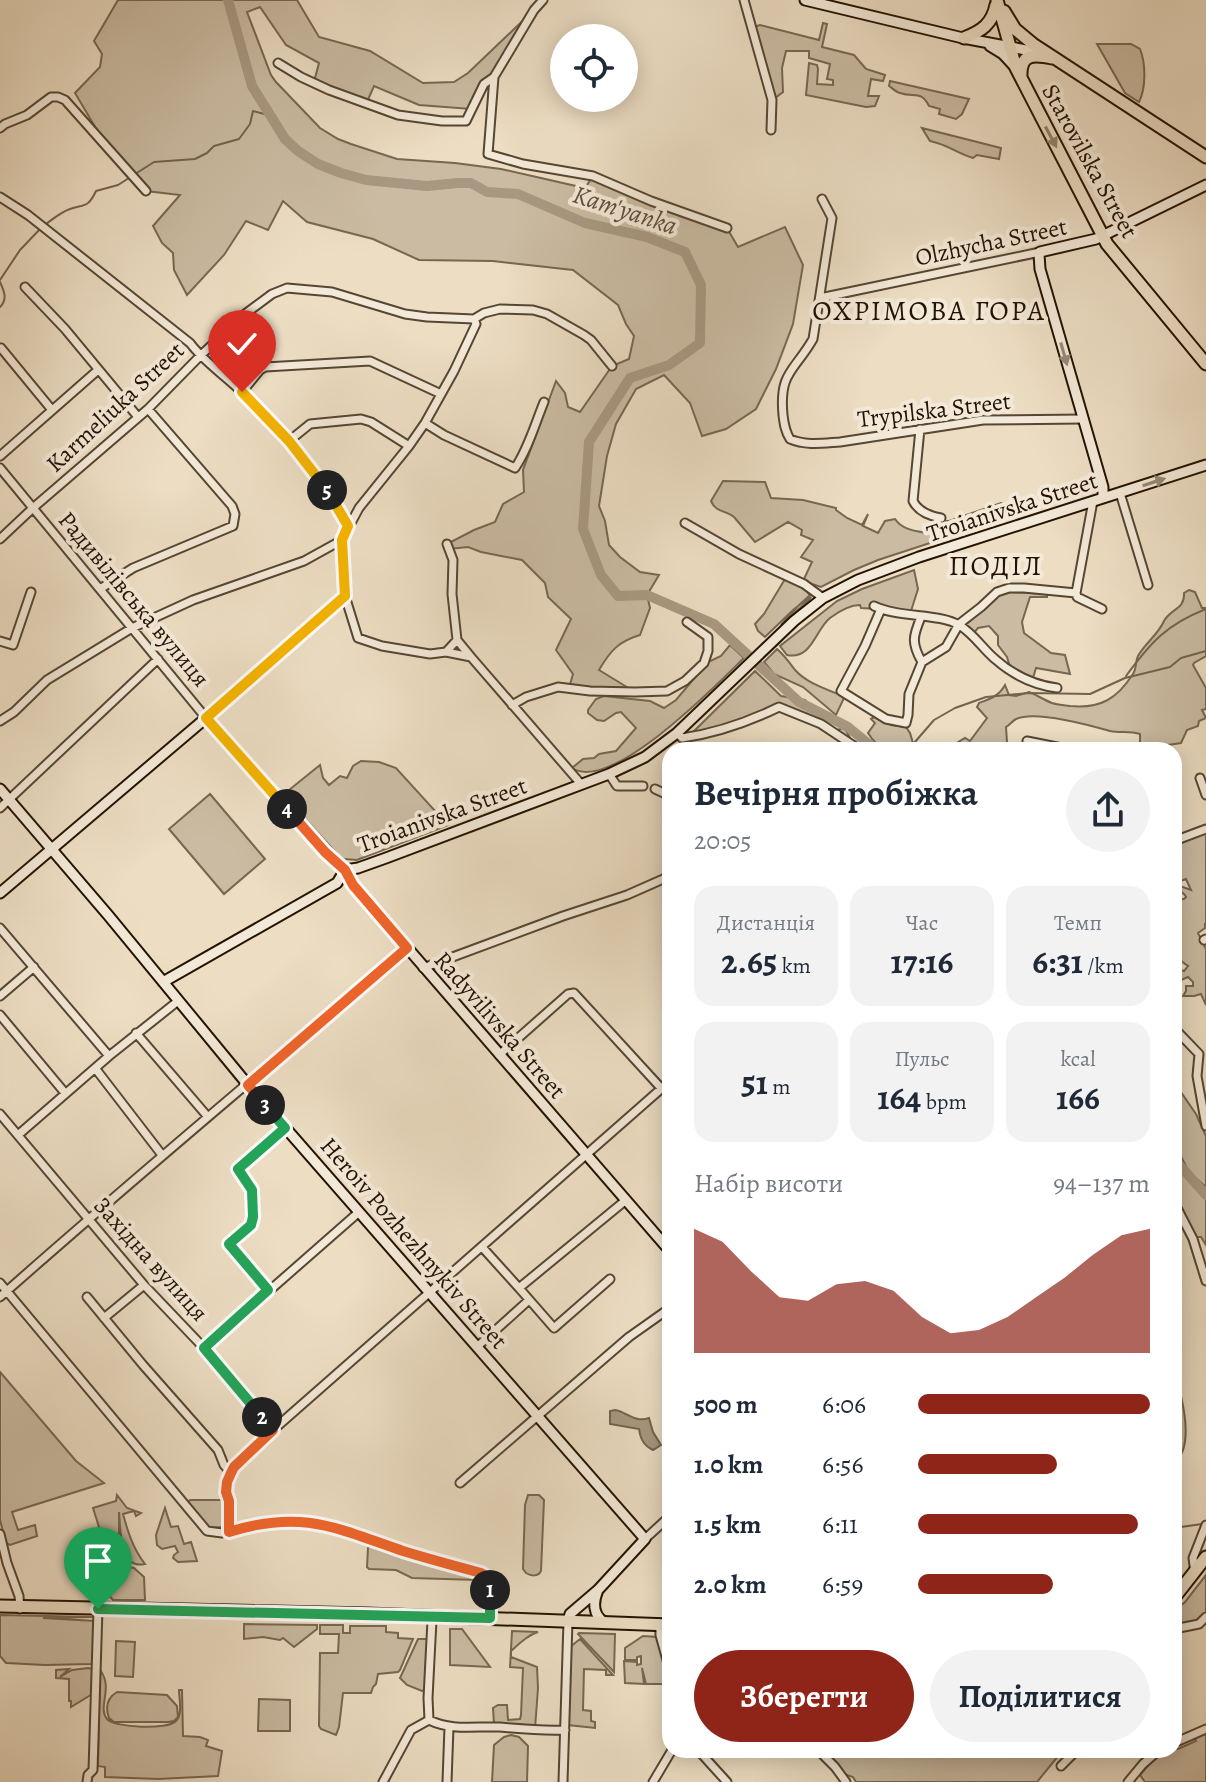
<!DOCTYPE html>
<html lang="uk">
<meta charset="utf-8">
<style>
:root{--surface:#fff;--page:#f2f2f3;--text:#1f2937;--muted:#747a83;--accent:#8f2418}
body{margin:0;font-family:Alegreya,serif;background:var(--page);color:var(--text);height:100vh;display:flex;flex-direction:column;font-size:30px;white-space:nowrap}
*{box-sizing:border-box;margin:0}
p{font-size:26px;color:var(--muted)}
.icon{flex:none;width:44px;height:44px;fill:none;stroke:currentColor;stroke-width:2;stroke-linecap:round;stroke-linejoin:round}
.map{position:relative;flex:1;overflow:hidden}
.sheet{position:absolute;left:662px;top:742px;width:520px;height:1016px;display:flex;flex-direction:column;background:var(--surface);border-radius:24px;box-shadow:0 4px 20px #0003}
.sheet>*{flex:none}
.controls{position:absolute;left:550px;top:24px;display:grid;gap:16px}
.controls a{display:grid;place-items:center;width:88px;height:88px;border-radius:50%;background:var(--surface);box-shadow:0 4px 20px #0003;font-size:40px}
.pin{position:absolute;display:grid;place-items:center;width:68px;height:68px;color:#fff;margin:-82px -34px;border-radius:50% 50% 50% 0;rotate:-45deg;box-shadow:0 0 8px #0007}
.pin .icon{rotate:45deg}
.km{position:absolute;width:40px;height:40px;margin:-20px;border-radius:50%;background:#222;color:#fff;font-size:22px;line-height:40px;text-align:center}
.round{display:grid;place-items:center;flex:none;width:84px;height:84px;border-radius:42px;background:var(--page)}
.overview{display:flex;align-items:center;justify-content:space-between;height:136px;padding:0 32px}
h1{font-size:36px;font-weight:700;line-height:60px}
.metrics{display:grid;grid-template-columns:repeat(3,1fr);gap:12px;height:136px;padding:8px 32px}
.metrics div{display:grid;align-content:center;border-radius:20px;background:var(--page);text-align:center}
.metrics b{font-size:34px;font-weight:700}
.metrics small{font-size:22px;font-weight:400}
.metrics p{font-size:22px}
.chart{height:224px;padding:16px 32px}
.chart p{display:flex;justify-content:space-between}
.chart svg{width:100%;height:144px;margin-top:8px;fill:var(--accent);opacity:.7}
.button{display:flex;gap:16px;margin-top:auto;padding:16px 32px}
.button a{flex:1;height:92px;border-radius:48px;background:var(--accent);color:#fff;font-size:32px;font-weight:700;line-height:92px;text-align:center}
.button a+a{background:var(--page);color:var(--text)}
ul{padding:0 32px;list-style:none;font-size:26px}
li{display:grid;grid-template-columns:128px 96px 1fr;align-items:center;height:60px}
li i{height:20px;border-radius:10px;background:var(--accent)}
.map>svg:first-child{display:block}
.green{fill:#cabba2;stroke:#776752;stroke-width:2}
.water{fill:#a89881;stroke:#73634e;stroke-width:2}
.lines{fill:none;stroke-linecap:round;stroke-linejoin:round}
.stream{stroke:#73634e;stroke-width:2}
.river{stroke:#a89881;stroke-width:10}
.street-casing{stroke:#564632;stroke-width:11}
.secondary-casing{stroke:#241301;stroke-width:13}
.primary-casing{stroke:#241301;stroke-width:15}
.street{stroke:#f3e9d8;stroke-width:7}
.secondary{stroke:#f3e9d8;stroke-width:9}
.primary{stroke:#ecddc3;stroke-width:11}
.oneway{fill:#92826c}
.oneway2{fill:#968977}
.split-1-casing{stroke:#fff;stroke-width:16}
.split-2-casing{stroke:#fff;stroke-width:16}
.split-3-casing{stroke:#fff;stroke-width:16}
.split-4-casing{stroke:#fff;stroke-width:16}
.split-5-casing{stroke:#fff;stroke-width:16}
.split-6-casing{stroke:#fff;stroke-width:16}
.split-1{stroke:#22a559;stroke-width:10}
.split-2{stroke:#f0652b;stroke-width:10}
.split-3{stroke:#22a559;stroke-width:10}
.split-4{stroke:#f0652b;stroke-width:10}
.split-5{stroke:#f5b400;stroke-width:10}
.split-6{stroke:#f5b400;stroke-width:10}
.labels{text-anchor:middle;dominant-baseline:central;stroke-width:8;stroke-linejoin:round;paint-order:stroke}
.street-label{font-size:24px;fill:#241301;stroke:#f3e9d8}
.water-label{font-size:26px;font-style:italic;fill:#5f4f3b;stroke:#f3e9d8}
.quarter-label{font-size:28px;letter-spacing:2px;fill:#241301;stroke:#f3e9d8}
</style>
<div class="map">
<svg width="1206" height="1782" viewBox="0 0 1206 1782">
<rect width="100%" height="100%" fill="#ecddc3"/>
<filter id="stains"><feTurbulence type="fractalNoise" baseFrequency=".0025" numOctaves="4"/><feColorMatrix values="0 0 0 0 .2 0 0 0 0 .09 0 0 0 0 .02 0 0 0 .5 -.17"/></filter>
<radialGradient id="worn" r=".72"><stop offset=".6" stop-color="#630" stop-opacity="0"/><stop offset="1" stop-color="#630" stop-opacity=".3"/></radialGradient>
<!-- green -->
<path class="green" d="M118,0H297L319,37L370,51L423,83L454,82L468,73L534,10L494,77L484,84L471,109L419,105L374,86L367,102L314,82L319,63L286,45L260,7L247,12L271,75L276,82L320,128L338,139L351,144L397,159L455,163L501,169L585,188L593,176L727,228L738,247L785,227L803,265L793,324L776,369L756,409L726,429L702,436L690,403L664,375L636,389L616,424L607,456L599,506L605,521L609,545L620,557L640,572L659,575L647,595L650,608L640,635C619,641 610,651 599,670L635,692L569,688L573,674L556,650L571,619L548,597L545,583L522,560L481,552L468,547L449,549L447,544L474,530L495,522L503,504L524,492L523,470L556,381L565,393L568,407L580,412L612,366L629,359L634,336L626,324L618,305L573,270L493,261L419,260L373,239L307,222L283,201L268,230L246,221L224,255L187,295L174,270L173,253L162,243L153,226L180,195L146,191L107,147L75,93L100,67L102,54L94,41Z
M823,23L827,24L822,47L854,55L866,69L885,75L883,81L871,79L868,96H879L875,106L866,107L806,95L809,63L817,65L818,69L817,84L833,85V80L827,79L830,64L809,58V51H786L782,68L783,92L775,98L754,27L760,25L819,40Z
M1097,44H1131L1140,49C1146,64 1146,88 1139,102L1125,93Z
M890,81L969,99L962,114L956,119L939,114L940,109L929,106C921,90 914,98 900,93C896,92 892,88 889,86Z
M922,128L1001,148L999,159L977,155L973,158C956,153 949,145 930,141Z
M723,481L765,482L771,498L803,500L836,508V510L847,518L862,525L868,514L863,526L878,533L885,521L895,519C903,531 918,531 932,534L935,532L936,521H949L1001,503L1016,508L1028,504L1029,506L1025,512L878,560L854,570L821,587L803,581L812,562L801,557L813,540L801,535L802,530L788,522L755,542L734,517C726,510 716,513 711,501Z
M914,570L918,589L911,611L861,608L860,605C850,605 838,612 830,618C815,630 812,660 787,655L780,646L837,601L862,589Z
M785,579L804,588L810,595L798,606L811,597L810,599L781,625L798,606L793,610L765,637L758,631L755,624L764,614Z
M1189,590L1195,592L1202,608H1206V656L1194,663L1193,665L1206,688V709L1202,710L1206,718L1199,721L1198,726L1187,730L1181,743L1161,746L1157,750H1112C1120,738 1129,745 1140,744V734C1130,731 1120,733 1110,731C1089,725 1035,710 1016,719C1012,721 1010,725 1006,727L1007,742L1003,750H956L955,744L965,738L970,741L987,718L977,707L979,703C990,699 999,696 1005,685L1009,695L1016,696L1029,692C1037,695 1044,700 1052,703C1058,705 1064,705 1070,706C1100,709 1117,699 1133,674C1137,668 1135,662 1138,656C1145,643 1158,635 1164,621C1171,608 1185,610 1184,593Z
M1010,592L1047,594V597H1030L1022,622L1024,633L1051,653L1065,655L1070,674L1036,668L1033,678L1010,667L1007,657L998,645V636L989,626L978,628L973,634L964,626L999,595Z
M730,645L744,658C717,684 611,794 572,768L583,759L594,758L599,754L616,751L636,728L621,712L616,713L604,721L597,720L588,713V710L596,699L604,696L650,701L664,708L676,700L708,662L721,656Z
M777,649C785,656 789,662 795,670C808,684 826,689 843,696L844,698L836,715L803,687L774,674L764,662Z
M755,671L781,696L805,700L834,731L843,728L846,730L851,740L871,750H853L808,721L783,709L688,737Z
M874,717L891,725L906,727L910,733L915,750C890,750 882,755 868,733L875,723L871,719Z
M361,761L379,762L396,768L448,825L357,860L344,859L339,856L286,798L289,790L320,765L323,778L329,785L340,776L347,778L353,766Z
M210,794L265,859L224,894L169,829Z
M1206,833V926L1205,925V928L1198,933L1206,949V1005L1201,994L1194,996H1183L1186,991V986H1193V982L1188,977L1174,983V968L1184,971L1188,966L1174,956V899H1184L1186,897L1185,895L1177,888V885L1191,890L1186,879L1174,883V880L1179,877L1174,862V845Z
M1174,1082L1196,1114L1206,1136V1187L1189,1172L1176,1147H1174Z
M1174,1163L1206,1195V1245L1201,1237H1193L1174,1198Z
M1174,1368C1180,1391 1197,1446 1174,1463Z
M0,1372L76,1461L104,1483L12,1512L18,1530L35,1525L37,1536L10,1545L6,1543L0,1520Z
M117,1495L127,1508L141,1513L136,1516L134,1511L123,1514C128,1532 133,1549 145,1564C118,1570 121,1528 119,1512V1537L103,1540L93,1508L116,1501Z
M528,1495H539L544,1500L541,1571C538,1577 531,1576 526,1573L523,1569L525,1505Z
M190,1500H223L226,1503V1522L221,1527L206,1528L187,1503Z
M165,1508L171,1527L178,1526L184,1544L191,1542L197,1561L178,1562L173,1558L174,1555L178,1552L175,1546L162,1549L157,1545L156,1535Z
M373,1544L407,1556L479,1576L480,1579L478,1580L412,1578L396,1570L369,1569L367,1567L368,1548Z
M129,1567L134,1568L144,1577L145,1600H113L93,1578Z
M1206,1575V1613L1198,1621L1174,1628V1611L1185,1602Z
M0,1615L93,1617L43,1618L95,1621L94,1661L91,1664L45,1665L6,1663L0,1656Z
M244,1624L317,1625V1629L294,1647L283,1638L280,1640L263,1637L244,1639Z
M320,1625H343V1633H350V1626H386V1632L398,1633V1638L413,1639L400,1670L398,1672L378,1674L376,1684L373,1687L371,1693H343L339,1727L336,1735L321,1729L319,1726L320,1653H338L339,1634H320Z
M450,1629H462L490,1667L450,1665Z
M512,1631L538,1632C528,1635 520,1643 511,1651V1657L537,1667L538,1688L535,1729L494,1724L493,1708L498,1705H507L508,1720L520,1719L521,1715L523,1668L510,1667Z
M579,1633L615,1634L614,1672L578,1634Z
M643,1636L658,1637L670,1684H646L642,1668L644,1684L625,1683L624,1661L637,1662V1665L641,1664V1656L637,1657V1660H625V1648Z
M418,1639H428L426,1690L422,1691L407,1685L400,1678Z
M580,1639L613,1675H606V1670L584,1669L583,1710L591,1711V1721L595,1722V1728L568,1725L570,1647Z
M116,1641L135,1642L133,1677L115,1676Z
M88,1668L93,1669L94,1693L71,1707V1701H69V1679L56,1678V1670L69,1669L60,1677L72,1670Z
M100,1670C114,1688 97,1707 107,1719C115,1728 168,1730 176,1721C183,1715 179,1698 179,1690H182L183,1736L200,1737L208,1740L206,1746L222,1751L218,1776L158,1779L105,1777V1767L98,1766Z
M117,1692L167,1695L177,1706L178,1717L174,1721L168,1722H114L109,1718C105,1707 107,1698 117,1692Z
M259,1699L290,1700V1731H258Z
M1206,1731V1782H1145L1140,1775L1159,1753L1163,1750H1174L1175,1745L1178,1749L1196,1741L1194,1736Z
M511,1735L519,1737L528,1746L527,1782H492L494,1745L504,1737Z
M831,1750H1057L1059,1755L1037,1782H856L853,1777L844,1774L828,1755Z"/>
<!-- water -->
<path class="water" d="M615,1410C627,1412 635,1423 649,1418L653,1432L661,1445L653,1450C644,1446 640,1438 639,1429L610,1424V1411Z"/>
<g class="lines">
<!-- stream -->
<path class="stream" d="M46,224C53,219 61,212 70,209C85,204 88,208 96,191L118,185L154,162L195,159L207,153L214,146L239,139L250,124L253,111L272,116
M0,280L20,250L41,228
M0,282C4,291 8,299 0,307
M1126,676C1151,642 1166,625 1206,609
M908,750L934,720L955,708L986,697L1029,693L1090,694L1125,678L1170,667L1181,658L1206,651
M1174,1528L1202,1524L1206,1521"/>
<!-- river -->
<path class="river" d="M228,0L252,86L285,139L298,151L318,164L341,173L366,180L427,186L458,183H471L487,192L518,194L585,223L647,237L685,252L701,285L700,343L669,365L630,378L589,442L583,529L601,575L618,596L647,595L714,624L799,702L848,727L876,750
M1174,1159L1206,1195"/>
<defs>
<path id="street" d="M543,0L534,10L494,77L488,154L523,164L593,176L651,201L727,228
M744,0L772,100L771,130
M278,63L301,77L329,90L398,115L442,121H466L484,84L494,77
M0,128L5,124L27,115L51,97H58L65,100L146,191
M0,197L28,215L190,343C205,363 226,376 244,394C284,434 319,476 348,526
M822,199L832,218L813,339C794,372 779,372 783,415C784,424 785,431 790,439C806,446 824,443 840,442L983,420L1083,419
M25,287L65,329L138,417
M820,298L1040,252
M1,348L52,410
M242,392L260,370L265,367L370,361L441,394
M425,423L444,435L515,468C528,449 535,424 544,402
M920,429L913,501C918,511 930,516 941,518
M289,441L310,424L361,419L371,422L409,446
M0,456L98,370
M0,468L206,718L345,596
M1120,493L1148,585
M685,523L739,554L804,584L823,598
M0,539L33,508L148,409L200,356L245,314L272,294L287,288L332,292L405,314L427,317L474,319L484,313L500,309L533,310L547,314L584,335L591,340L612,366
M342,540L345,596L358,638L382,646L430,654L446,652L471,657L581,784
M447,544L453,560L452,594L457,640
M100,589L133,568L233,526L235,514L232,506L148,409
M1076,593L1077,597L1102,609
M874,606C899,618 939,613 959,625C973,633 983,649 995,659C1013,675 1034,685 1057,688
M881,609L865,646L841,691L886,719L906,723L908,715L909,694L922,662L946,647L959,624L981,607L997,592L1009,588H1024L1076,593L1093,501
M921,617C913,636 911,643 922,662
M0,641L13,645L31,592
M446,652L457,640L471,657
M512,705L526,697L558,687L590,691L635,692L667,691L685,681L704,663L708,651V637L687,622
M0,721L14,712L47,680L132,628L193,600L304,561L342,540L359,508L409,446L425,423L454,371L476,324L474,319
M677,733L682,738C717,733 748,722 779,707L821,724L860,750
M1027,741L1072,750
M609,774L617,786H643
M1200,778L1206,795
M655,789L670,796
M0,808L158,659
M1174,841L1206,829
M0,928L109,1056
M1204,940L1206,939
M423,968L563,916L627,895L670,876
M0,996L34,967
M0,1015L65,1093
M1174,1028L1199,1054L1197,1076L1206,1126
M136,1033L208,1117
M499,1055L568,994L574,993L661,1088
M95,1068L162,1155
M0,1114L144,1285L204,1348L273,1430
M18,1135L109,1056L178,1001
M1174,1202L1193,1239L1206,1281
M482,1247L519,1288
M610,1279L554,1328L519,1288L626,1200
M0,1283L207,1531L222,1533L267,1523L315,1522L336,1527L422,1557L486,1575L490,1582V1618
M268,1290L229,1244L251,1225L253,1217L252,1190L238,1169L285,1128
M0,1297C134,1178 271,1064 407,948
M87,1297L143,1365L218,1450L224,1465L231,1473
M104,1318L144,1285
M478,1346L529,1300
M204,1348L359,1212
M460,1483L629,1337L670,1308
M229,1532V1501L226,1492L227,1482L231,1473L234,1467L273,1430L670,1081
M0,1534L7,1563L19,1596L20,1609
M645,1539L670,1516
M1195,1573L1193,1558L1206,1525
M660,1624V1635L670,1671
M1174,1629L1199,1624L1206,1617
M429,1720C452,1731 474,1726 499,1727C523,1729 541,1731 565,1730
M429,1720L428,1698L432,1620
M1174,1743L1206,1729
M698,1750L727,1782
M818,1750L835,1767L846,1782
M1061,1766L1077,1750
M87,1782L88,1775L93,1770L98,1609
M383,1782L411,1730L429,1720
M447,1782L449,1727
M563,1782L568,1621
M653,1782L672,1750
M1128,1782L1143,1764L1159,1750"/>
<path id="secondary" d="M805,0L963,38L1042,53
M990,46L1003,54L1015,67
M1103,498V487L1040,269L1039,254L1040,252L1096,239L1206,185
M0,789L108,915L248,1085L645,1539L598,1590L570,1614L568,1621
M345,870L358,868L386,858L609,774L645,757L677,733L794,621L823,598L858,580L919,557L1206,465
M0,893L206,718L325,852L345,870L353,885L670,1251
M163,982L337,883L345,870
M598,1590C593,1602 593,1615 604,1622"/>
<path id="primary" d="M997,0L1016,68L1107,244L1206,364
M1004,11L1015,29L1033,44L1206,157
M964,38C982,31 992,24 996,5
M1021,77C1020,54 1032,54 1052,58
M1174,1598L1206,1557
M0,1606L367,1614L670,1625"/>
</defs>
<!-- street casing -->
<use href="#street" class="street-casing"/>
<!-- secondary casing -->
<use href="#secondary" class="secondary-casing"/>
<!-- primary casing -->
<use href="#primary" class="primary-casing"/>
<!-- street -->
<use href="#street" class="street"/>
<!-- secondary -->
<use href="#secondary" class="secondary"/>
<!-- primary -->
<use href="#primary" class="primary"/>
</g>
<!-- one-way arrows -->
<defs><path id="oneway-solid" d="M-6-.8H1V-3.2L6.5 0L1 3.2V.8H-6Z" transform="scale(2)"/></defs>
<use class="oneway" href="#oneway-solid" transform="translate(1051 137) rotate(62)"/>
<g class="oneway2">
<use href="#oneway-solid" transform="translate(1064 354) rotate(74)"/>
<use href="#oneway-solid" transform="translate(1154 482) rotate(-18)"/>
</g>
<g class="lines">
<defs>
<path id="split-1" d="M98,1609L490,1618V1590"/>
<path id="split-2" d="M262,1417L273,1430L234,1467L231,1473L227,1482L226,1492L229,1501V1532C302,1509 336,1528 403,1551C429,1559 455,1566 481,1573L489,1578L490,1590"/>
<path id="split-3" d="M262,1417L204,1348L268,1290L229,1244L251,1225L253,1217L252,1190L238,1169L285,1128L265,1105"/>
<path id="split-4" d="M265,1105L248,1085L407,948L353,885L345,870L325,852L287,809"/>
<path id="split-5" d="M287,809L206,718L345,596L342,540L348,526L327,490"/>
<path id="split-6" d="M242,392L289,441L327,490"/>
</defs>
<!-- split-1 casing -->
<use href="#split-1" class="split-1-casing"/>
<!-- split-2 casing -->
<use href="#split-2" class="split-2-casing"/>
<!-- split-3 casing -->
<use href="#split-3" class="split-3-casing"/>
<!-- split-4 casing -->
<use href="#split-4" class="split-4-casing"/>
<!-- split-5 casing -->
<use href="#split-5" class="split-5-casing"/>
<!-- split-6 casing -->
<use href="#split-6" class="split-6-casing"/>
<!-- split-1 -->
<use href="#split-1" class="split-1"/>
<!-- split-2 -->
<use href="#split-2" class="split-2"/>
<!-- split-3 -->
<use href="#split-3" class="split-3"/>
<!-- split-4 -->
<use href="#split-4" class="split-4"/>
<!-- split-5 -->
<use href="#split-5" class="split-5"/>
<!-- split-6 -->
<use href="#split-6" class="split-6"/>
</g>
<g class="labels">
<!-- street labels -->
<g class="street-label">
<text transform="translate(1090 161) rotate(61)">Starovilska Street</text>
<text transform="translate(991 242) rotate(-12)">Olzhycha Street</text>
<text transform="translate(115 407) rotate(-43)">Karmeliuka Street</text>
<text transform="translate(934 410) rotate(-7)">Trypilska Street</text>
<text transform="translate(1012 507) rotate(-18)">Troianivska Street</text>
<text transform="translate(134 599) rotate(50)">Радивілівська вулиця</text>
<text transform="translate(442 815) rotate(-20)">Troianivska Street</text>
<text transform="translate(500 1025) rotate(49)">Radyvilivska Street</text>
<text transform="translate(414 1243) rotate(49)">Heroiv Pozhezhnykiv Street</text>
<text transform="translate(151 1259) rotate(48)">Західна вулиця</text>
</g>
<!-- water labels -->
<g class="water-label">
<text transform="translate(625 210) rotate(18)">Kam'yanka</text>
</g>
<!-- quarter labels -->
<g class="quarter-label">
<text x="929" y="311">ОХРІМОВА ГОРА</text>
<text x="996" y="566">ПОДІЛ</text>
</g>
</g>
<rect width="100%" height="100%" filter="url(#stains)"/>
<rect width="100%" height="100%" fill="url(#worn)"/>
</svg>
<div class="controls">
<a><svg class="icon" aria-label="locate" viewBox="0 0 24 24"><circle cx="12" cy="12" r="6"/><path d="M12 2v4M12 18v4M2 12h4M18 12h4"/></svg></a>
</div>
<div class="pin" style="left:98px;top:1609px;background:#1e9e55"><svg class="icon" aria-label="arrive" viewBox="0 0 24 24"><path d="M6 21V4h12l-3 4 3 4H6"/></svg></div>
<div class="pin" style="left:242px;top:392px;background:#d93025"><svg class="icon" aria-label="check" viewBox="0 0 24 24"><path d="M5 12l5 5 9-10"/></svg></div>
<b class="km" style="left:490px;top:1590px">1</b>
<b class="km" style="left:262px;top:1417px">2</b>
<b class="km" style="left:265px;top:1105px">3</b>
<b class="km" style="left:287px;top:809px">4</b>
<b class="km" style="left:327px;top:490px">5</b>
<section class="sheet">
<div class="overview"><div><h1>Вечірня пробіжка</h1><p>20:05</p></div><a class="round"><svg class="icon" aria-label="share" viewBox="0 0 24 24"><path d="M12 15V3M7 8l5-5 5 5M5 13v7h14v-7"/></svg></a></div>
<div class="metrics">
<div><p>Дистанція</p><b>2.65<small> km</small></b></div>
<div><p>Час</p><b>17:16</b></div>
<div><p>Темп</p><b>6:31<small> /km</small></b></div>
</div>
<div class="metrics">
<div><b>51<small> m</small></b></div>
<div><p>Пульс</p><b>164<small> bpm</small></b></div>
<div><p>kcal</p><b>166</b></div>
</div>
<div class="chart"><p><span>Набір висоти</span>94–137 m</p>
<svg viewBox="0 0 160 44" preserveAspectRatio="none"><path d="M0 44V6L10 10L20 19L30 27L40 28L50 23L60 22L70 25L80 33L90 38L100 37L110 33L120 27L130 21L140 14L150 8L160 6V44z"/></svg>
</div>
<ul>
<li><b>500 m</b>6:06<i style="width:100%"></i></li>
<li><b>1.0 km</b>6:56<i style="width:60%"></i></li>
<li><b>1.5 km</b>6:11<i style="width:95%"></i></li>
<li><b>2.0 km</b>6:59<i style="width:58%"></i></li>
</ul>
<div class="button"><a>Зберегти</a><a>Поділитися</a></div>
</section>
</div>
